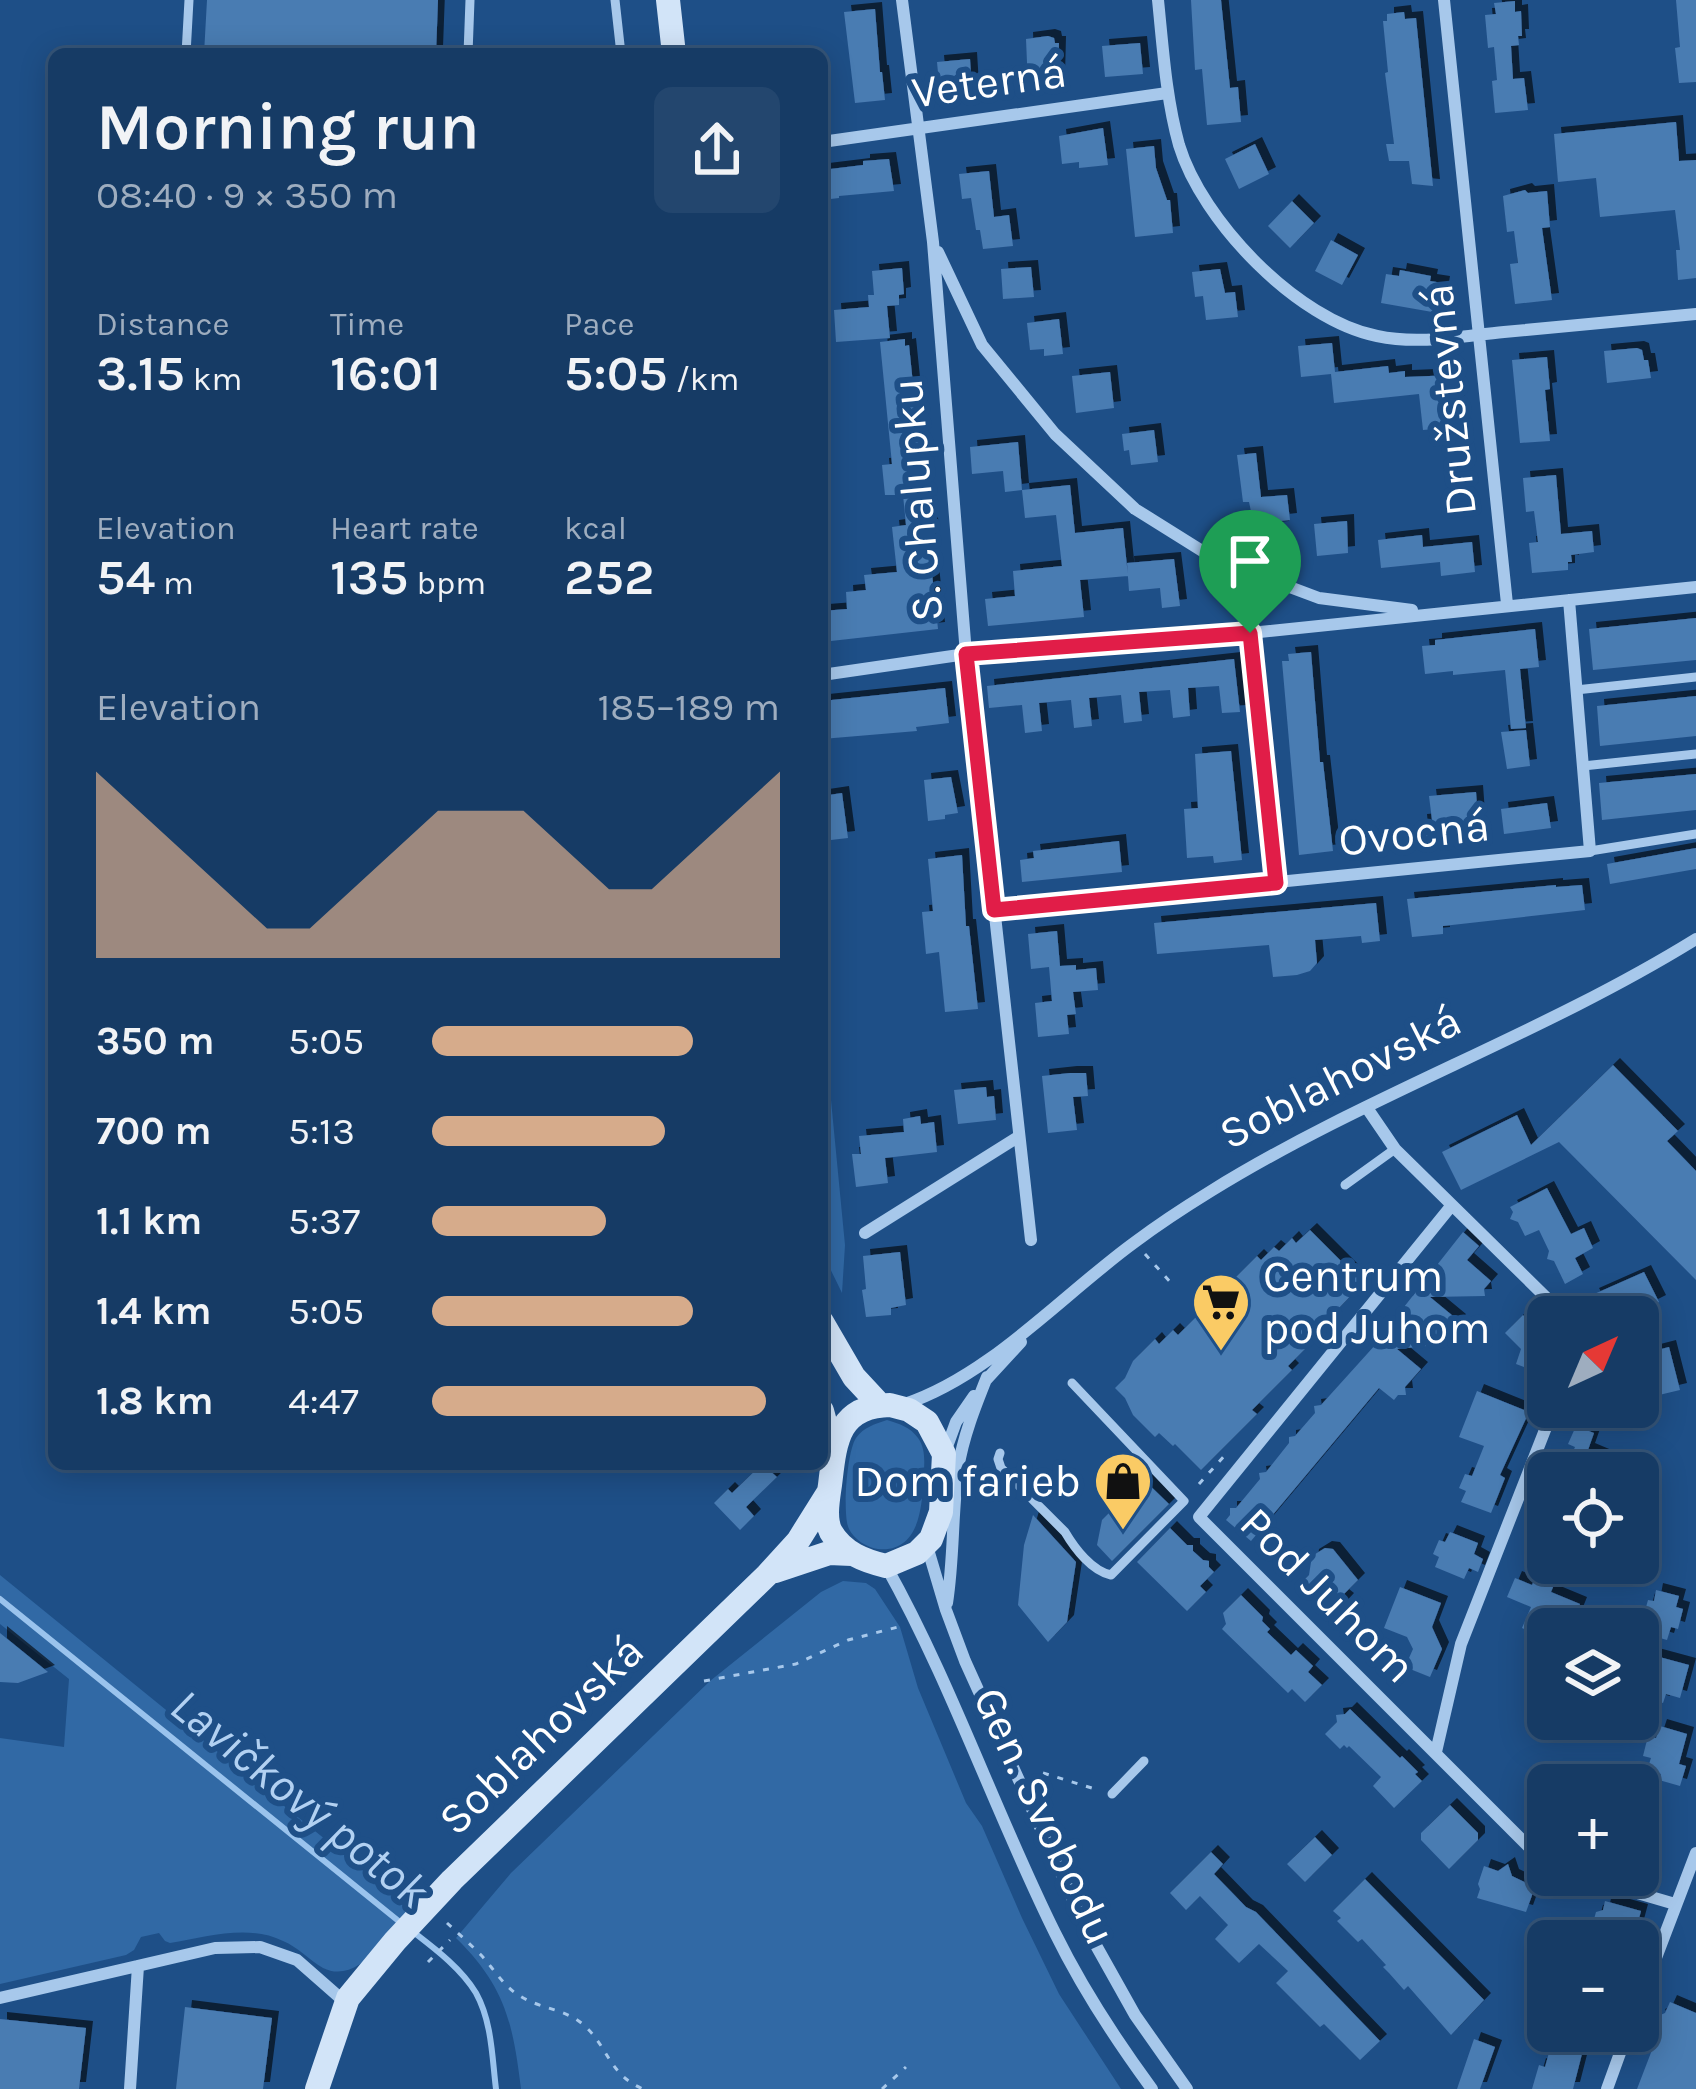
<!DOCTYPE html>
<meta charset="utf-8">
<style>
:root{--surface:#163b65;--page:#23466e;--text:#f1f3f6;--muted:#9eadbf;--line:#355579;--accent:#d6ab8b}
body{margin:0;font-family:Karla,sans-serif;background:var(--page);color:var(--text);height:100vh;display:flex;flex-direction:column;font-size:45px;white-space:nowrap}
*{box-sizing:border-box;margin:0}
p{font-size:39px;color:var(--muted)}
.icon{flex:none;width:66px;height:66px;fill:none;stroke:currentColor;stroke-width:2;stroke-linecap:round;stroke-linejoin:round}
.map{position:relative;flex:1;overflow:hidden}
.panel{position:absolute;left:48px;top:48px;width:780px;height:1422px;display:flex;flex-direction:column;background:var(--surface);border-radius:18px;box-shadow:0 6px 30px #0003,0 0 0 3px var(--line)}
.panel>*{flex:none}
.needle{width:78px;rotate:44deg}
.buttons{position:absolute;left:1527px;top:1296px;display:grid;gap:24px}
.buttons a{display:grid;place-items:center;width:132px;height:132px;border-radius:18px;background:var(--surface);box-shadow:0 6px 30px #0003,0 0 0 3px var(--line);font-size:60px}
.pin{position:absolute;display:grid;place-items:center;width:102px;height:102px;color:#fff;margin:-123px -51px;border-radius:50% 50% 50% 0;rotate:-45deg;box-shadow:0 0 12px #0007}
.pin .icon{rotate:45deg}
.round{display:grid;place-items:center;flex:none;width:126px;height:126px;border-radius:18px;background:var(--page)}
.summary{display:flex;align-items:center;justify-content:space-between;height:204px;padding:0 48px}
h1{font-size:66px;font-weight:600;line-height:90px}
.figures{display:grid;grid-template-columns:repeat(3,1fr);gap:18px;height:204px;padding:12px 48px}
.figures div{display:grid;align-content:center}
.figures b{font-size:51px;font-weight:600}
.figures small{font-size:33px;font-weight:400}
.figures p{font-size:33px}
.chart{height:336px;padding:24px 48px}
.chart p{display:flex;justify-content:space-between}
.chart svg{width:100%;height:216px;margin-top:12px;fill:var(--accent);opacity:.7}
ul{padding:0 48px;list-style:none;font-size:39px}
li{display:grid;grid-template-columns:192px 144px 1fr;align-items:center;height:90px}
li i{height:30px;border-radius:15px;background:var(--accent)}
.map>svg:first-child{display:block}
.green{fill:#3169a5}
.lines{fill:none;stroke-linecap:round;stroke-linejoin:round}
.stream{stroke:#9ac3ed;stroke-width:6}
.building{fill:#4a7bb2;filter:url(#shadow)}
.path{stroke:#a7c8eb;stroke-width:3;stroke-dasharray:6 9;stroke-linecap:butt}
.lane{stroke:#a7c8eb;stroke-width:9}
.street{stroke:#a7c8eb;stroke-width:12}
.secondary{stroke:#d2e4f8;stroke-width:24}
.route-casing{stroke:#fff;stroke-width:24}
.route{stroke:#e11d48;stroke-width:15}
.labels{text-anchor:middle;dominant-baseline:central;stroke-width:12;stroke-linejoin:round;paint-order:stroke}
.street-label{font-size:45px;fill:#fff;stroke:#1e4f87}
.poi-label{font-size:45px;fill:#fff;stroke:#1e4f87;text-anchor:start}
.water-label{font-size:48px;font-style:italic;fill:#b2d1f2;stroke:#1e4f87}
</style>
<div class="map">
<svg width="1696" height="2089" viewBox="0 0 1696 2089">
<defs>
<filter id="shadow"><feDropShadow dx="7" dy="-7" stdDeviation="0" flood-color="#0009"/></filter>
</defs>
<rect width="100%" height="100%" fill="#1e4f87"/>
<!-- green -->
<path class="green" d="M822,1007L845,1245L842,1293L822,1252Z
M887,1420C900,1424 910,1427 918,1438C927,1450 924,1468 923,1483C922,1511 917,1553 878,1549C867,1548 854,1539 849,1529C842,1515 847,1451 856,1438C864,1427 875,1424 887,1420Z
M0,1575L411,1909C391,1932 359,1986 323,1968C309,1960 298,1947 283,1941C248,1924 207,1937 170,1943L165,1941L159,1933L141,1937L134,1950L126,1955L0,1984V1738L64,1747L69,1679L0,1624Z
M843,1581L866,1583L875,1589L900,1627L918,1688L966,1803L982,1826L1022,1918L1059,1994L1121,2089H521C513,2023 505,1986 456,1938L511,1873L710,1681L821,1592Z"/>
<g class="lines">
<!-- stream -->
<path class="stream" d="M0,1599L401,1923
M412,1931C434,1948 461,1968 476,1993C492,2022 492,2057 496,2089"/>
</g>
<!-- building -->
<path class="building" d="M207,0H438L436,54H204Z
M1191,0H1221L1230,88L1238,87L1241,122L1207,125L1202,69L1195,70Z
M1676,0H1696V82L1679,83L1675,48L1680,47Z
M1515,1V12L1521,11L1522,36H1518L1519,45L1511,46L1513,79L1524,78L1528,110L1495,113L1492,81L1497,80L1494,47L1488,48L1485,15L1496,14L1494,3Z
M875,9L880,72H882L885,100L855,103L844,12Z
M1404,12L1405,19L1416,18L1433,186L1412,184L1409,161H1389L1386,144H1394L1385,73L1388,72L1383,21H1387V14Z
M1048,36L1054,38L1055,43H1059L1058,83L1028,86L1026,39Z
M1140,43L1143,74L1105,77L1102,46Z
M970,59L972,91L940,94L937,62Z
M1676,122L1679,161L1696,160V278L1678,280L1676,250H1680L1675,210L1600,217L1596,178L1558,182L1554,134Z
M1103,128L1108,165L1079,168V162L1062,164L1059,136Z
M1255,144L1269,174L1239,189L1225,159Z
M1154,146L1156,168L1167,200H1170L1173,233L1135,237L1126,149Z
M889,159L894,191L839,196V198L822,200V170L863,165V161Z
M989,171L994,217L1009,215L1013,246L983,249L980,230H976L971,198L962,199L959,174Z
M1525,190L1528,193L1547,191L1550,227L1542,228L1552,300L1515,304L1510,264L1518,263L1514,231L1507,232L1503,196Z
M1292,201L1314,223L1290,248L1268,226Z
M1331,240L1358,255L1342,285L1315,271Z
M1031,267L1034,297L1003,299L1001,269Z
M902,268L904,294L899,295V305L887,306L890,338L836,342L834,310L869,307L868,295H874L872,271Z
M1220,269L1225,293L1235,292L1238,317L1206,320L1203,296L1195,297L1192,272Z
M1400,270L1431,276L1430,281L1443,283L1438,313L1381,303L1386,274L1399,276Z
M1059,319L1063,354L1044,356V349L1030,350L1027,323Z
M905,339V346L909,345L920,452H924L926,471H922L925,514L930,513L932,536H928L938,629L822,642V611L847,609L846,592L866,590L864,575L897,572L892,527L906,525L903,495H885L882,465L892,464L880,342Z
M1332,343L1335,372L1388,366L1389,373L1405,371V377L1454,375L1459,415L1444,416L1445,428L1423,430L1419,394L1334,403L1331,374L1301,377L1298,346Z
M1637,348L1642,350L1644,360H1648L1651,378L1607,383L1604,351Z
M1547,357L1550,389L1545,390L1550,441L1520,443L1512,360Z
M1110,372L1114,408L1076,413L1072,376Z
M1154,430L1158,462L1131,465L1129,450L1124,451L1122,434Z
M1018,442L1022,490L1005,492L1003,471L972,474L970,447Z
M1256,453L1261,497L1287,495L1290,520L1281,521L1282,528L1255,530L1249,502H1243L1237,455Z
M1556,475L1561,534L1592,531L1594,552L1571,555L1572,562H1568V570L1532,573L1529,543L1538,542L1534,511L1526,512L1523,478Z
M1070,485L1075,533L1123,528L1128,576L1080,580L1084,617L988,626L985,599L1015,596L1013,571L1062,566L1056,515L1025,518L1022,490Z
M1347,521L1348,553L1317,556L1314,524Z
M1422,535L1423,547L1472,542L1475,572L1441,576L1440,562L1381,568L1378,540Z
M1174,559L1180,606L1162,608L1160,588L1129,591L1127,563Z
M1696,618V660L1593,670L1589,629Z
M1535,629L1539,667L1520,669L1526,728L1511,729L1505,670L1453,675V671L1425,674L1422,646L1435,645V640Z
M1311,652L1320,762H1323L1333,851L1299,855L1282,661H1289L1288,654Z
M1234,659L1240,712L1222,713L1219,686L1188,688L1190,716L1173,718L1170,690L1139,692L1142,721L1124,723L1121,695L1089,698L1092,726L1074,728L1071,700L1039,703L1042,731L1025,733L1022,705L989,708L987,686Z
M945,688L949,723L916,727L917,731L822,739V701Z
M1696,696V736L1600,746L1597,706Z
M1526,730L1530,766L1507,769L1501,732Z
M1231,751L1242,860L1214,863L1213,856L1187,858L1184,809L1198,808L1195,754Z
M1696,774V810L1602,820L1599,783Z
M951,777L958,813L945,815V819L928,821L924,780Z
M1476,792L1478,819L1462,824L1463,836L1422,842L1420,821L1432,820L1429,796Z
M842,793L848,838L822,841V796Z
M1547,803L1551,828L1504,834L1501,809Z
M1119,841L1122,872L1022,882L1020,860L1034,858L1033,851Z
M1696,848V869L1610,884L1607,864Z
M962,855L966,926H969L978,1009L945,1012L939,952L926,954L922,912L933,911L928,859Z
M1556,885V887L1582,885L1585,910L1443,926V934L1412,937L1407,899Z
M1376,903L1380,941L1362,943L1361,936L1315,940L1317,963L1310,971L1297,975L1273,977L1269,945L1157,954L1154,923Z
M1057,931L1060,966L1076,965V970L1096,968L1098,990L1073,992L1076,1014L1067,1015L1069,1034L1038,1037L1035,1003L1052,1001L1049,967L1031,969L1028,934Z
M1613,1065L1678,1131L1667,1141L1696,1171V1280L1559,1142L1461,1190L1442,1152L1517,1115L1531,1145Z
M1070,1073H1086L1088,1096L1073,1097L1077,1130L1048,1133L1042,1076Z
M986,1087L987,1097L994,1096L996,1120L958,1124L954,1090Z
M920,1116L921,1124L934,1122L937,1152L885,1158L888,1183L856,1187L852,1154H861L859,1136L904,1132L903,1119Z
M1547,1188L1571,1234L1584,1228L1593,1248L1575,1258L1583,1274L1565,1284L1554,1261L1547,1259L1549,1251L1539,1230L1525,1236L1518,1222L1510,1219L1513,1212L1510,1207Z
M1310,1230L1363,1283L1311,1337L1314,1340L1288,1366L1292,1370L1252,1410L1257,1414L1201,1470L1175,1444L1173,1446L1159,1433L1155,1437L1133,1415L1125,1398L1115,1388L1125,1378L1133,1361L1155,1339L1159,1344L1173,1330L1178,1335L1257,1256L1261,1260L1274,1247L1279,1251L1292,1238L1296,1243Z
M1463,1232L1479,1246L1467,1260L1491,1281L1484,1289L1485,1296L1430,1297L1459,1321L1445,1337L1446,1344L1397,1349L1421,1369L1405,1387L1406,1395H1398L1394,1400L1379,1388L1251,1541L1226,1520L1230,1515V1508H1236L1260,1479L1259,1473L1266,1472L1289,1443V1437L1295,1436L1315,1413L1314,1406L1321,1405L1395,1323L1393,1321Z
M900,1252L906,1305L891,1308V1315L866,1317L862,1290L866,1289L863,1256Z
M1644,1272L1659,1302L1629,1317H1592L1597,1304L1592,1295Z
M1523,1315L1536,1329L1538,1326L1548,1336V1360L1542,1374L1516,1364L1521,1349L1505,1333Z
M1669,1347L1680,1390L1638,1400V1355Z
M1477,1391L1529,1412L1500,1475L1505,1478L1491,1513L1461,1502L1466,1491L1459,1488L1465,1474L1472,1476L1484,1446L1459,1437Z
M1576,1426L1594,1433L1588,1450L1607,1458L1602,1473H1564L1575,1447L1568,1444Z
M762,1464L777,1477L746,1507L754,1516L740,1530L714,1503L728,1489L732,1493Z
M1143,1479L1169,1504L1112,1561L1097,1545L1102,1520Z
M1033,1515L1076,1562L1067,1622L1048,1642L1018,1605L1024,1545Z
M1170,1528L1187,1545H1193V1551L1203,1560L1209,1561V1567L1214,1572L1200,1586L1206,1592L1187,1611L1137,1562Z
M1450,1532L1478,1543L1474,1554L1483,1559L1478,1572L1469,1568L1464,1579L1435,1567L1439,1557L1433,1554L1439,1540L1445,1542Z
M1325,1548L1333,1549L1358,1580L1342,1596L1347,1600L1333,1615L1298,1586L1309,1575L1312,1556Z
M1541,1563H1563L1551,1592L1580,1604L1572,1624L1551,1616L1542,1637L1522,1628L1531,1607L1507,1597L1515,1578L1532,1585Z
M1400,1587L1441,1603L1432,1627L1442,1649L1430,1677L1405,1667L1413,1649L1407,1637L1384,1628Z
M1656,1590L1679,1596L1676,1607L1683,1609L1678,1629L1671,1627L1667,1640L1639,1632L1648,1600L1654,1601Z
M1241,1595L1263,1617L1262,1621L1270,1629L1267,1632L1291,1655L1296,1650L1313,1666L1308,1672L1322,1685L1305,1702L1292,1689L1288,1693L1222,1629L1226,1624L1223,1613Z
M0,1633L48,1672L18,1683L0,1682Z
M1652,1655L1689,1665L1680,1698L1666,1694L1663,1703L1638,1696V1662Z
M1350,1709L1400,1758L1402,1756L1418,1772L1415,1774L1422,1781L1394,1808L1373,1786L1381,1777L1349,1746L1347,1748L1344,1745L1340,1749L1325,1734L1337,1722L1336,1715L1345,1714Z
M1660,1726L1687,1734L1679,1764L1686,1766L1680,1786L1659,1780L1661,1774L1647,1770L1651,1758L1643,1756L1648,1736L1656,1738Z
M1450,1805L1478,1833V1840L1449,1869L1421,1840V1833Z
M1315,1837L1332,1855L1305,1882L1287,1864Z
M1211,1852L1223,1864L1214,1874L1246,1907L1256,1912L1380,2041L1360,2060L1324,2024L1320,2027L1276,1983L1288,1971L1259,1944L1239,1963L1215,1939L1228,1925L1200,1896L1186,1910L1170,1893Z
M1508,1864L1512,1876L1535,1887L1526,1912L1477,1898L1480,1889L1478,1884L1484,1866L1498,1871Z
M1365,1879L1484,2000L1451,2035L1408,1986L1404,1990L1389,1973L1383,1967L1386,1965L1362,1939L1358,1942L1337,1921L1341,1918L1333,1911Z
M1605,1901L1641,1911L1633,1941L1591,1930L1596,1912L1603,1910Z
M1670,2002L1696,2013V2089H1637L1662,2024L1658,2016L1665,2013Z
M185,2007L272,2018L263,2089H176Z
M0,2019L86,2028L79,2089H0Z
M1555,2031H1593L1587,2051L1583,2050L1573,2089H1532L1539,2065L1545,2067Z
M1474,2039L1495,2047L1480,2089H1457Z"/>
<g class="lines">
<!-- path -->
<path class="path" d="M1145,1254L1172,1284
M1199,1484L1226,1454
M704,1681L796,1664L848,1640L898,1627
M1043,1773L1095,1789
M447,1923C458,1933 470,1944 481,1955C494,1969 504,1987 520,1996C542,2010 567,2008 587,2028C609,2050 610,2075 643,2089
M428,1962L450,1940
M882,2089L906,2067"/>
<!-- lane -->
<path class="lane" d="M615,0L621,54
M186,54L189,0
M468,54L470,0
M1576,690L1696,677
M1583,766L1696,754
M1590,851L1696,834
M1345,1185L1395,1149
M1000,1453L998,1459L1001,1468L1065,1532C1075,1549 1092,1571 1111,1575L1184,1501L1072,1383
M1112,1794L1144,1761"/>
<!-- street -->
<path class="street" d="M902,0L933,242L966,654L1031,1240
M1158,0C1163,49 1166,98 1179,145C1202,221 1297,320 1377,336C1419,345 1462,336 1504,332C1568,326 1632,320 1696,314
M1444,0L1507,604
M822,142L1167,93
M938,252L982,345L1055,434L1135,509L1215,559L1319,598L1412,610
M1250,633L1276,883
M822,675L966,654L1250,633L1696,587
M994,910L1590,851L1569,600
M1367,1108L1395,1149L1566,1317
M1452,1205L1199,1517L1548,1866
M865,1233L1018,1137
M986,1380L1021,1342
M905,1404C991,1375 1062,1295 1135,1242C1159,1224 1185,1207 1211,1191C1366,1095 1541,1035 1696,939
M945,1452L956,1422L974,1396
M927,1546L946,1610L965,1661L1084,1924L1135,2015L1187,2089
M886,1566C952,1684 995,1812 1055,1933C1082,1988 1116,2040 1152,2089
M947,1603C954,1559 952,1513 958,1469C963,1437 975,1407 987,1377
M1436,1752L1461,1644L1554,1407
M1576,1875L1675,1904
M0,1998L215,1948L260,1947L297,1960L346,2003
M1638,2005L1696,1853
M130,2089L138,1966
M1607,2089L1628,2031"/>
<!-- secondary -->
<path class="secondary" d="M668,0L674,54
M822,1322L854,1377L880,1405
M890,1405L909,1410L927,1422L944,1454L941,1512L931,1539L917,1553L886,1566C865,1561 843,1553 831,1532C824,1519 828,1499 830,1485C835,1443 837,1406 890,1405Z
M822,1411L834,1455
M775,1571L829,1553L852,1554
M317,2089L348,1998L395,1941L452,1880L767,1575L798,1541L828,1493"/>
</g>
<g class="lines">
<defs>
<path id="route" d="M1250,633L1276,883L994,910L966,654Z"/>
</defs>
<!-- route casing -->
<use href="#route" class="route-casing"/>
<!-- route -->
<use href="#route" class="route"/>
</g>
<!-- icons -->
<defs>
<symbol id="supermarket-pin" viewBox="-11 -11 22 30"><path d="M0 17L-7.5 6A9.5 9.5 0 1 1 7.5 6Z" fill="#facb65" stroke="#1e4f87"/><path d="M-6-5.5h2.5l.6 2H6L4.5 2H-2.5L-4.4-4H-6ZM-1.5 3.2a1.3 1.3 0 1 0 .1 0ZM3 3.2a1.3 1.3 0 1 0 .1 0Z" fill="#111"/></symbol>
<symbol id="shop-pin" viewBox="-11 -11 22 30"><path d="M0 17L-7.5 6A9.5 9.5 0 1 1 7.5 6Z" fill="#facb65" stroke="#1e4f87"/><path d="M-5-2.5h2.3a2.7 3.5 0 0 1 5.4 0H5L5.5 6h-11ZM-1.5-2.5h3a1.5 2.3 0 0 0-3 0Z" fill="#111"/></symbol>
</defs>
<g fill-rule="evenodd">
<use href="#supermarket-pin" x="1188" y="1269" width="66" height="90"/>
<use href="#shop-pin" x="1090" y="1448" width="66" height="90"/>
</g>
<g class="labels">
<!-- street labels -->
<g class="street-label">
<text transform="translate(989 82) rotate(-8)">Veterná</text>
<text transform="translate(1449 400) rotate(-96)">Družstevná</text>
<text transform="translate(917 500) rotate(-95)">S. Chalupku</text>
<text transform="translate(1414 833) rotate(-6)">Ovocná</text>
<text transform="translate(1340 1077) rotate(-27)">Soblahovská</text>
<text transform="translate(1328 1595) rotate(45)">Pod Juhom</text>
<text transform="translate(541 1735) rotate(-44)">Soblahovská</text>
<text transform="translate(1045 1816) rotate(65)">Gen. Svobodu</text>
</g>
<!-- poi labels -->
<g class="poi-label">
<text x="1263" y="1276">Centrum<tspan x="1263" dy="52">pod Juhom</tspan></text>
<text x="1081" y="1481" text-anchor="end">Dom farieb</text>
</g>
<!-- water labels -->
<g class="water-label">
<text transform="translate(300 1798) rotate(39)">Lavičkový potok</text>
</g>
</g>
</svg>
<div class="buttons">
<a><svg class="needle" viewBox="-14 -14 28 28"><path d="M0-13l5 13h-10z" fill="#e53935"/><path d="M0 13l5-13h-10z" fill="#9eadbf"/></svg></a>
<a><svg class="icon" aria-label="locate" viewBox="0 0 24 24"><circle cx="12" cy="12" r="6"/><path d="M12 2v4M12 18v4M2 12h4M18 12h4"/></svg></a>
<a><svg class="icon" aria-label="layers" viewBox="0 0 24 24"><path d="M12 4l9 5-9 5-9-5zM3 14l9 5 9-5"/></svg></a>
<a>+</a>
<a>−</a>
</div>
<div class="pin" style="left:1250px;top:633px;background:#1e9e55"><svg class="icon" aria-label="arrive" viewBox="0 0 24 24"><path d="M6 21V4h12l-3 4 3 4H6"/></svg></div>
<section class="panel">
<div class="summary"><div><h1>Morning run</h1><p>08:40 · 9 × 350 m</p></div><a class="round"><svg class="icon" aria-label="share" viewBox="0 0 24 24"><path d="M12 15V3M7 8l5-5 5 5M5 13v7h14v-7"/></svg></a></div>
<div class="figures">
<div><p>Distance</p><b>3.15<small> km</small></b></div>
<div><p>Time</p><b>16:01</b></div>
<div><p>Pace</p><b>5:05<small> /km</small></b></div>
</div>
<div class="figures">
<div><p>Elevation</p><b>54<small> m</small></b></div>
<div><p>Heart rate</p><b>135<small> bpm</small></b></div>
<div><p>kcal</p><b>252</b></div>
</div>
<div class="chart"><p><span>Elevation</span>185–189 m</p>
<svg viewBox="0 0 160 44" preserveAspectRatio="none"><path d="M0 44V6L10 14L20 22L30 30L40 38L50 38L60 30L70 22L80 14L90 14L100 14L110 22L120 30L130 30L140 22L150 14L160 6V44z"/></svg>
</div>
<ul>
<li><b>350 m</b>5:05<i style="width:75%"></i></li>
<li><b>700 m</b>5:13<i style="width:67%"></i></li>
<li><b>1.1 km</b>5:37<i style="width:50%"></i></li>
<li><b>1.4 km</b>5:05<i style="width:75%"></i></li>
<li><b>1.8 km</b>4:47<i style="width:96%"></i></li>
</ul>
</section>
</div>
